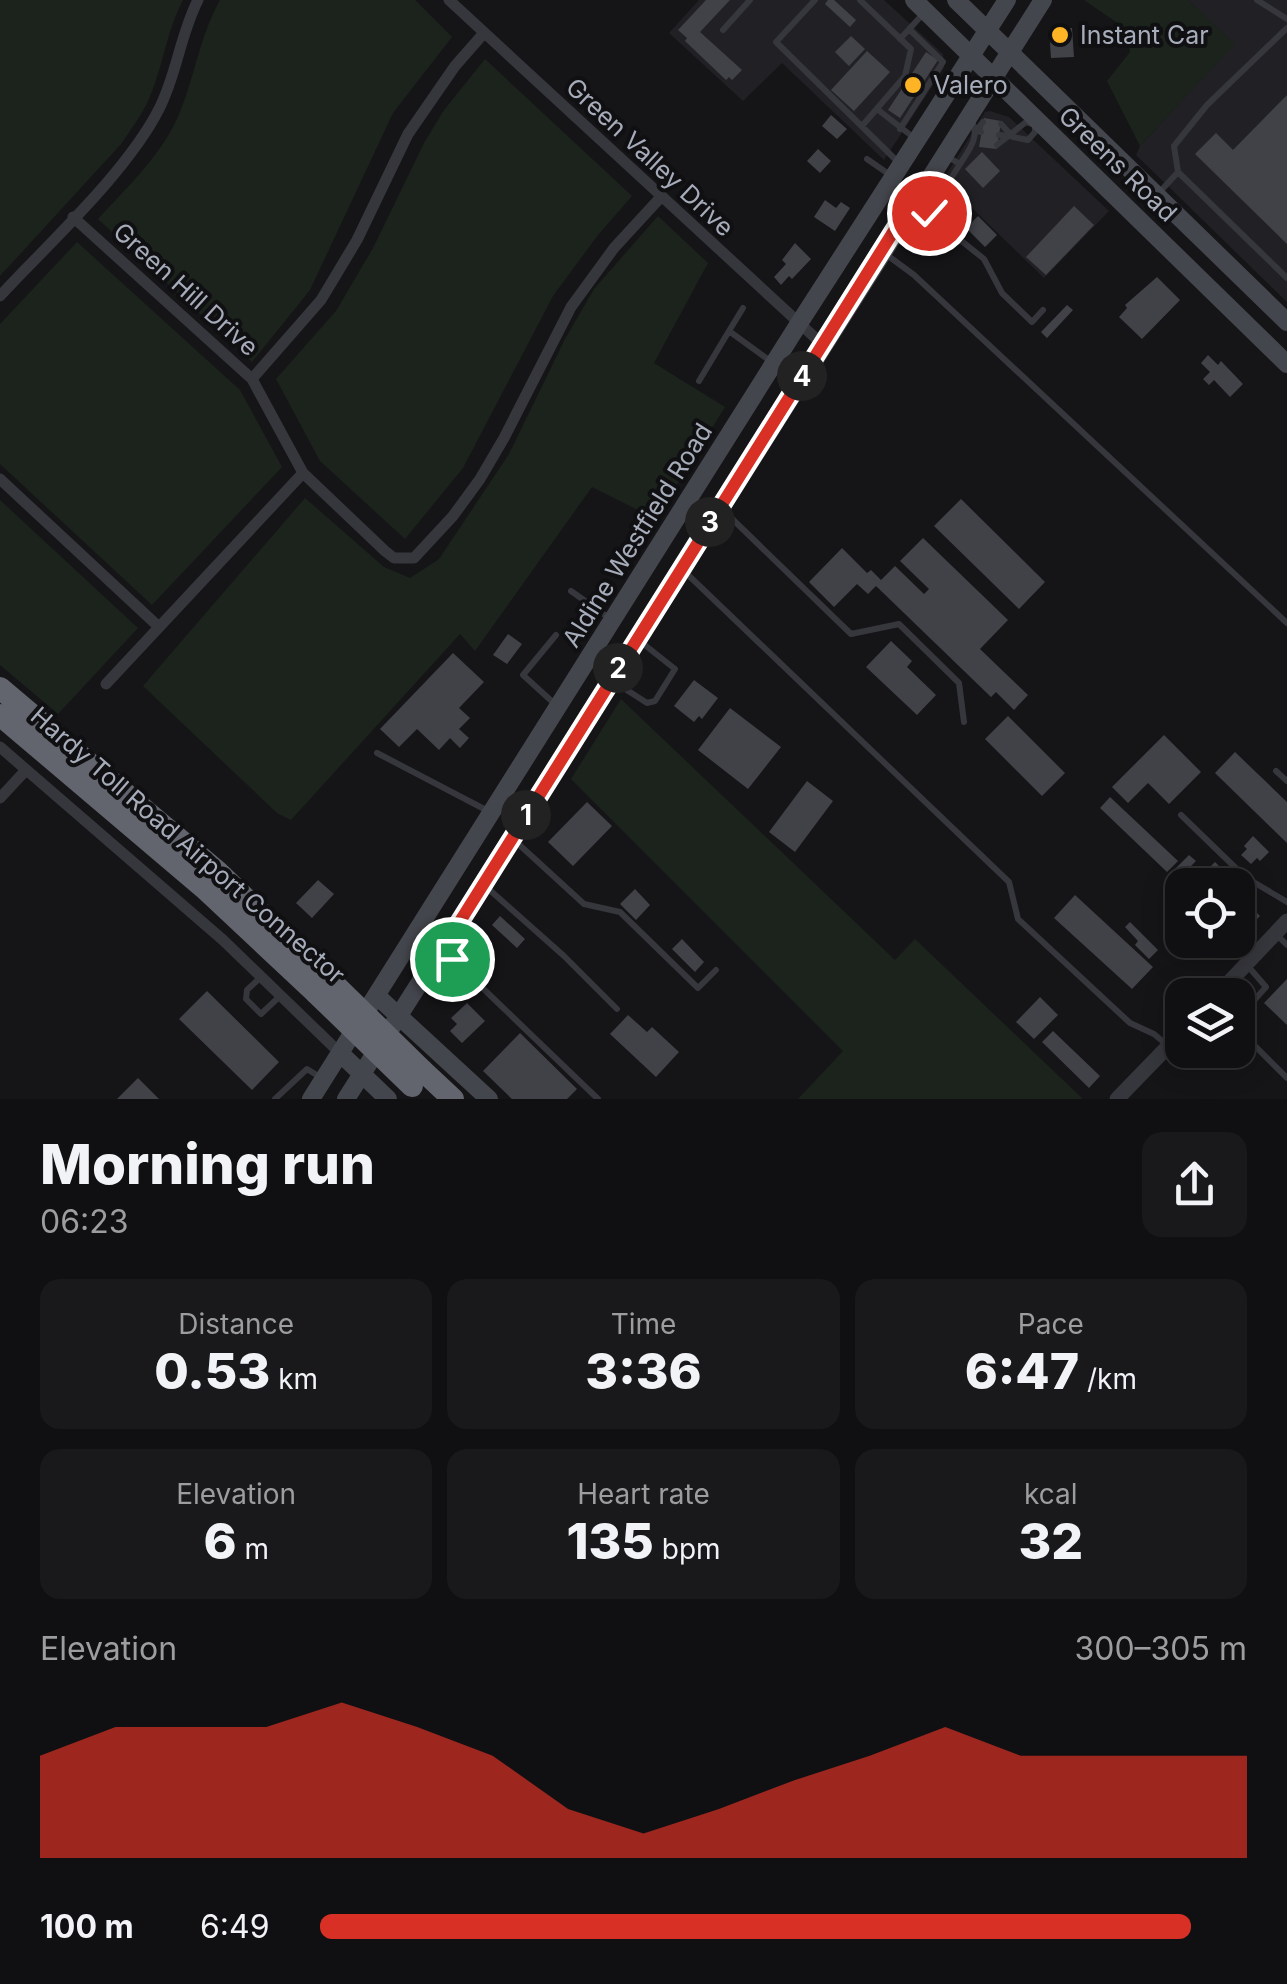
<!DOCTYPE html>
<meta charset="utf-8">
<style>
:root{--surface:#101012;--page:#19191b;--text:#f1f3f6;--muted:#9c9d9f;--line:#303032;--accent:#d93025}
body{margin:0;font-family:Inter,sans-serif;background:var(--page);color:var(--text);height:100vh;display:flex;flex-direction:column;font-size:38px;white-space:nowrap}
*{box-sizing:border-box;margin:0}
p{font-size:32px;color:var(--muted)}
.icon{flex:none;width:55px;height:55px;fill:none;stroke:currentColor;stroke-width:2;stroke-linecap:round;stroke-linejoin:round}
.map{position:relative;height:1099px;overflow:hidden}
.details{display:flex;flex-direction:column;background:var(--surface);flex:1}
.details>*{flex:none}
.tools{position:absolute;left:1165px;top:868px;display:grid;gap:20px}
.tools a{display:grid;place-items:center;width:90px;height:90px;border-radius:20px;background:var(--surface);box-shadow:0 5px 25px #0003,0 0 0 2px var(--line);font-size:50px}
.pin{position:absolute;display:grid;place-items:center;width:85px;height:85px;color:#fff;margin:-42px;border:5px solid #fff;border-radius:50%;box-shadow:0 2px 10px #0007}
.km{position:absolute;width:50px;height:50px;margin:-25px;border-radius:50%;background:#222;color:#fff;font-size:28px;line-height:50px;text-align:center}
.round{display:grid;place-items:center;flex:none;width:105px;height:105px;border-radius:20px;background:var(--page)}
.overview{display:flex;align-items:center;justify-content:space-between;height:170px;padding:0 40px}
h1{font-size:55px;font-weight:800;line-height:75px}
.stats{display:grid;grid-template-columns:repeat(3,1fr);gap:15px;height:170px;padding:10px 40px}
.stats div{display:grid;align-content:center;border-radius:20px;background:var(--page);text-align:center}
.stats b{font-size:50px;font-weight:800}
.stats small{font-size:28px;font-weight:400}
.stats p{font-size:28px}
.chart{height:280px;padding:20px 40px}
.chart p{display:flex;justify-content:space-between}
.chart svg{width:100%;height:180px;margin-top:10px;fill:var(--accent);opacity:.7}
ul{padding:0 40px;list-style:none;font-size:32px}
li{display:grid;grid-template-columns:160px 120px 1fr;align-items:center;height:75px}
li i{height:25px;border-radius:12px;background:var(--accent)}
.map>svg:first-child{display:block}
.built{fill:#212125}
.green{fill:#1b231c}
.building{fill:#414248}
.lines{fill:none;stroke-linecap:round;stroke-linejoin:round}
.service{stroke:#36373d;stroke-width:6}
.minor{stroke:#36373d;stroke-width:11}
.tertiary{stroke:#36373d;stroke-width:15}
.secondary{stroke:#44464d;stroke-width:18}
.motorway{stroke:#62656e;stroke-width:22}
.motorway-bridge{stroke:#62656e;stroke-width:22}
.route-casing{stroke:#fff;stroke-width:20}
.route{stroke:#d93025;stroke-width:12}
.poi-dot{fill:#ffb426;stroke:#101013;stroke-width:4}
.labels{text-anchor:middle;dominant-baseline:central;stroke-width:8;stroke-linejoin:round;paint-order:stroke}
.poi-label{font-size:25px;fill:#a6acb9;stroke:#101013;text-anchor:start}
.street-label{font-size:25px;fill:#a6acb9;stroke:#101013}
</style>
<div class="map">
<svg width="1287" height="1099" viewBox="0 0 1287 1099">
<rect width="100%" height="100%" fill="#151518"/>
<!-- built -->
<path class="built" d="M699,0H884L943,54L944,68L884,160L782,63L743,101L669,33Z
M1188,0H1287V302L1136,155L1140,146L1234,44Z
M990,111L1009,117L1109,211L1044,278L943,180L985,112Z"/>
<!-- green -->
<path class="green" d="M0,0H183C166,32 163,68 148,101C141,116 131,129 122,143L0,276Z
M220,0H415L452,37L393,113L310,290L252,362L98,219C128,186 163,154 180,112C195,75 200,36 220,0Z
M1084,0H1188L1235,44L1140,146L1107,81L1130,52L1126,29Z
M485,59L632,196L598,235L553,296L463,468L405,539L320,461L276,379L336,311L373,248L424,143L444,110Z
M658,216L708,263L654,363L725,407L656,519L592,487L475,651L460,634L291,820L277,813L143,686L305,498L384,567L410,578L439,559L509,454L565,339L594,289Z
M77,242L240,390L282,467L152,605L0,464V324Z
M0,500L138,628L58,714L0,665Z
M621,699L895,960L915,939L1083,1099H798L843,1051L571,779Z"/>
<!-- building -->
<path class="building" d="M706,0H730L700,32L742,70L732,80L729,77L726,80L685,41L687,38L678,30Z
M828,0H834L856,20L850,27L825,4Z
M1072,28L1074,57L1051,58L1049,29Z
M851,36L865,49L849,66L835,52Z
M867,51L890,72L854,111L831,90Z
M926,52L938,60L900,118L888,110Z
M1287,95V244L1195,154L1216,133L1233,150Z
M831,115L847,129L837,139L822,126Z
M984,118L1001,121L997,149L979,147Z
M818,149L831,161L820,173L807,161Z
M982,152L1000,171L983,188L965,169Z
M825,200L836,208L841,202L850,208L835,231L814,217Z
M1074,206L1094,225L1046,275L1026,257Z
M978,216L997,235L985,247L966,228Z
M795,243L811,259L792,279L789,276L781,285L774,277L786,264L782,260Z
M1157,277L1180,300L1142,339L1119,317L1127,308L1125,305Z
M1067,305L1073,310L1047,338L1041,332Z
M1208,355L1218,365L1221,361L1243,384L1230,397L1214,380L1209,385L1203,379L1210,372L1201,363Z
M961,499L1045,582L1019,609L934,526Z
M923,538L1008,620L980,649L1028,695L1014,710L996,692L991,697L876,586L868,594L857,584L834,607L809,582L842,548L867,573L871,570L881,580L895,566L924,594L929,589L900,561Z
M508,634L522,644L507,664L493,655Z
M891,641L912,661L907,667L936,695L917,715L866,667Z
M453,653L484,682L459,708L470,718L459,729L469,738L460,748L450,738L439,750L417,729L399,747L380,729Z
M694,680L718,698L702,719L699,716L694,722L674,706Z
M730,708L781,747L748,789L698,750Z
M1008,716L1065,773L1042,796L985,739Z
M1164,735L1201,772L1169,804L1148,783L1128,803L1112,787Z
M1235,752L1287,802V843L1215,773Z
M807,781L833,801L795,852L769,832Z
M1110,797L1178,861L1167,872L1100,808Z
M587,802L612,826L573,866L548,842Z
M1253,836L1269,852L1260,861L1257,858L1251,864L1241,855L1247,849L1244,846Z
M1189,855L1196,861L1190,867L1201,877L1193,885H1181L1178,882L1182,878L1174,870Z
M1215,862L1230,877L1222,885L1207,870Z
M318,880L334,894L312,918L296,903Z
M635,889L650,905L636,920L620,904Z
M1075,895L1153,967L1132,989L1054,918Z
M1250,906L1260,916L1240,936L1238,919Z
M500,916L525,939L517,948L492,925Z
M1130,922L1158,950L1149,959L1135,945L1138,941L1125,927Z
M682,939L704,962L695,972L672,949Z
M1287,979V1025L1264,1003Z
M207,991L279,1062L252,1090L179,1019Z
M1040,997L1058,1015L1034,1039L1016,1022Z
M467,1003L485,1021L462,1043L450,1031L457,1024L451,1018Z
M628,1015L647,1032L652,1027L679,1052L656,1077L610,1034Z
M1053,1031L1100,1076L1089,1088L1042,1042Z
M520,1033L577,1089L567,1099H512L483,1071Z
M138,1078L159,1099H117Z"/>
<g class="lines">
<!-- service -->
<path class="service" d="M815,0L776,42L897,161
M860,0L911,49L905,76L862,126
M1257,0L1287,19
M723,30L750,0
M900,39L923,14
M877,109L913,137
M900,129L943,62L909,29
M981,132L976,131L983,122
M999,135L1012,136L1001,124
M1013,137L1028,140L1035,132V125
M997,145L1026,122L1033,124
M867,159L893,177
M960,164C969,150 980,137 972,121
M1178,172L1174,146L1207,105L1287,28
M1157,195L1178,172L1287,278
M918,206L984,259L1002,293L1032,322L1043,310
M929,213L960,164L946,156
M887,255L914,275L1287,623
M729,331L743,308
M699,381L729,331L773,363
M724,511L851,634L899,624L959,683L964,722
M685,572L1009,882L1018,919L1130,1023L1154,1034L1167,1045
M571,591L612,620
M556,635L523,675L557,706
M616,683L647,703L655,701L675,669L641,642
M377,753L490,812
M1276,771L1287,781
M1181,815L1245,877L1287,902
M513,839L584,904L620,912L698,988L716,970
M484,885L564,956L617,1009
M1276,934L1287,945
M443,950L598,1099
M260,978L247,990L246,999L261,1014L279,997
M420,987L431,991L453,959
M1238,1018L1266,987L1247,965
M1238,1021L1247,1038L1287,1078
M275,1099L307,1069L323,1079"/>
<!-- minor -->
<path class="minor" d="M449,0L822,344
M73,217L252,379L303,473L385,551L394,558H414L453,516L480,479L504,438L571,307L614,248L660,198
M0,296C50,242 127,172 159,109C177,74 180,35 198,0
M252,379L321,300L357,240L408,134L455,66L484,33
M0,479L159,627
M106,684L303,473
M0,747L223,940L340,1053
M0,798L26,770"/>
<!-- tertiary -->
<path class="tertiary" d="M1217,995L1287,921
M1117,1099L1182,1032"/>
<!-- secondary -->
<path class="secondary" d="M914,0L1287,364
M956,0L1287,322
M377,996L489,1099
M340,1053L388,1099
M311,1099L798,325L1007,0
M346,1099L1043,0"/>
<!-- motorway -->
<path class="motorway" d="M0,688L218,872L327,977
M0,715L204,888L316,993
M422,1070L453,1099"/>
<!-- motorway-bridge -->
<path class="motorway-bridge" d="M327,977L422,1070
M316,993L412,1086"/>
</g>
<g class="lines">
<defs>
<path id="route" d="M452,959L442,950L912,202L929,213"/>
</defs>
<!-- route casing -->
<use href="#route" class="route-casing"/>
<!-- route -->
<use href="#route" class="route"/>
</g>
<!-- markers -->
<g class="poi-dot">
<circle cx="1060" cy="35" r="10"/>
<circle cx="913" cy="85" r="10"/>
</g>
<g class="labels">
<!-- poi labels -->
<g class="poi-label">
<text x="1080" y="35">Instant Car</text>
<text x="933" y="85">Valero</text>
</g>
<!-- street labels -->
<g class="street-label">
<text transform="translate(650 157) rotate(43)">Green Valley Drive</text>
<text transform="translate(1118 164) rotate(44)">Greens Road</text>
<text transform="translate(186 289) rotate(42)">Green Hill Drive</text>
<text transform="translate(637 535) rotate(-58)">Aldine Westfield Road</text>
<text transform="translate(188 845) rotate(41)">Hardy Toll Road Airport Connector</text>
</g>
</g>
</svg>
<div class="tools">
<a><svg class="icon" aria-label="locate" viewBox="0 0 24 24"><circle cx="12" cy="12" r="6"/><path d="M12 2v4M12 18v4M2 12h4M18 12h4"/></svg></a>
<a><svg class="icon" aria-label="layers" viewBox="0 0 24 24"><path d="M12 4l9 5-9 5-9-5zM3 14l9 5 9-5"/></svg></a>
</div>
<div class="pin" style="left:452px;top:959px;background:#1e9e55"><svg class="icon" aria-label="arrive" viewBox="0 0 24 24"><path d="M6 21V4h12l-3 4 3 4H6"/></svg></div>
<div class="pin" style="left:929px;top:213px;background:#d93025"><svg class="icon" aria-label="check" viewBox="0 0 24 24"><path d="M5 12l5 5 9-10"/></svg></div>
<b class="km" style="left:526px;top:815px">1</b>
<b class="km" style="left:618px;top:668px">2</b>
<b class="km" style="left:710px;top:522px">3</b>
<b class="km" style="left:802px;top:376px">4</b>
</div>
<section class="details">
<div class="overview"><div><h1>Morning run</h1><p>06:23</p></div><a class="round"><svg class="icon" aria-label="share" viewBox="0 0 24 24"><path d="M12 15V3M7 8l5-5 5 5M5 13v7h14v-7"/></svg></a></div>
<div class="stats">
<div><p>Distance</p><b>0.53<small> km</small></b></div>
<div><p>Time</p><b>3:36</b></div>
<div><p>Pace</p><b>6:47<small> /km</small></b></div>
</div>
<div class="stats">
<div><p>Elevation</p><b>6<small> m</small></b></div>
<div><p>Heart rate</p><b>135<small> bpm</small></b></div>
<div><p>kcal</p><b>32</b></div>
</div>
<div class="chart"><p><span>Elevation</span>300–305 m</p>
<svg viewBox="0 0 160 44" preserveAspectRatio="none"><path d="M0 44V19L10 12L20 12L30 12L40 6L50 12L60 19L70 32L80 38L90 32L100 25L110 19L120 12L130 19L140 19L150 19L160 19V44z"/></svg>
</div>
<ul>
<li><b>100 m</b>6:49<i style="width:94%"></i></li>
</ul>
</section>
